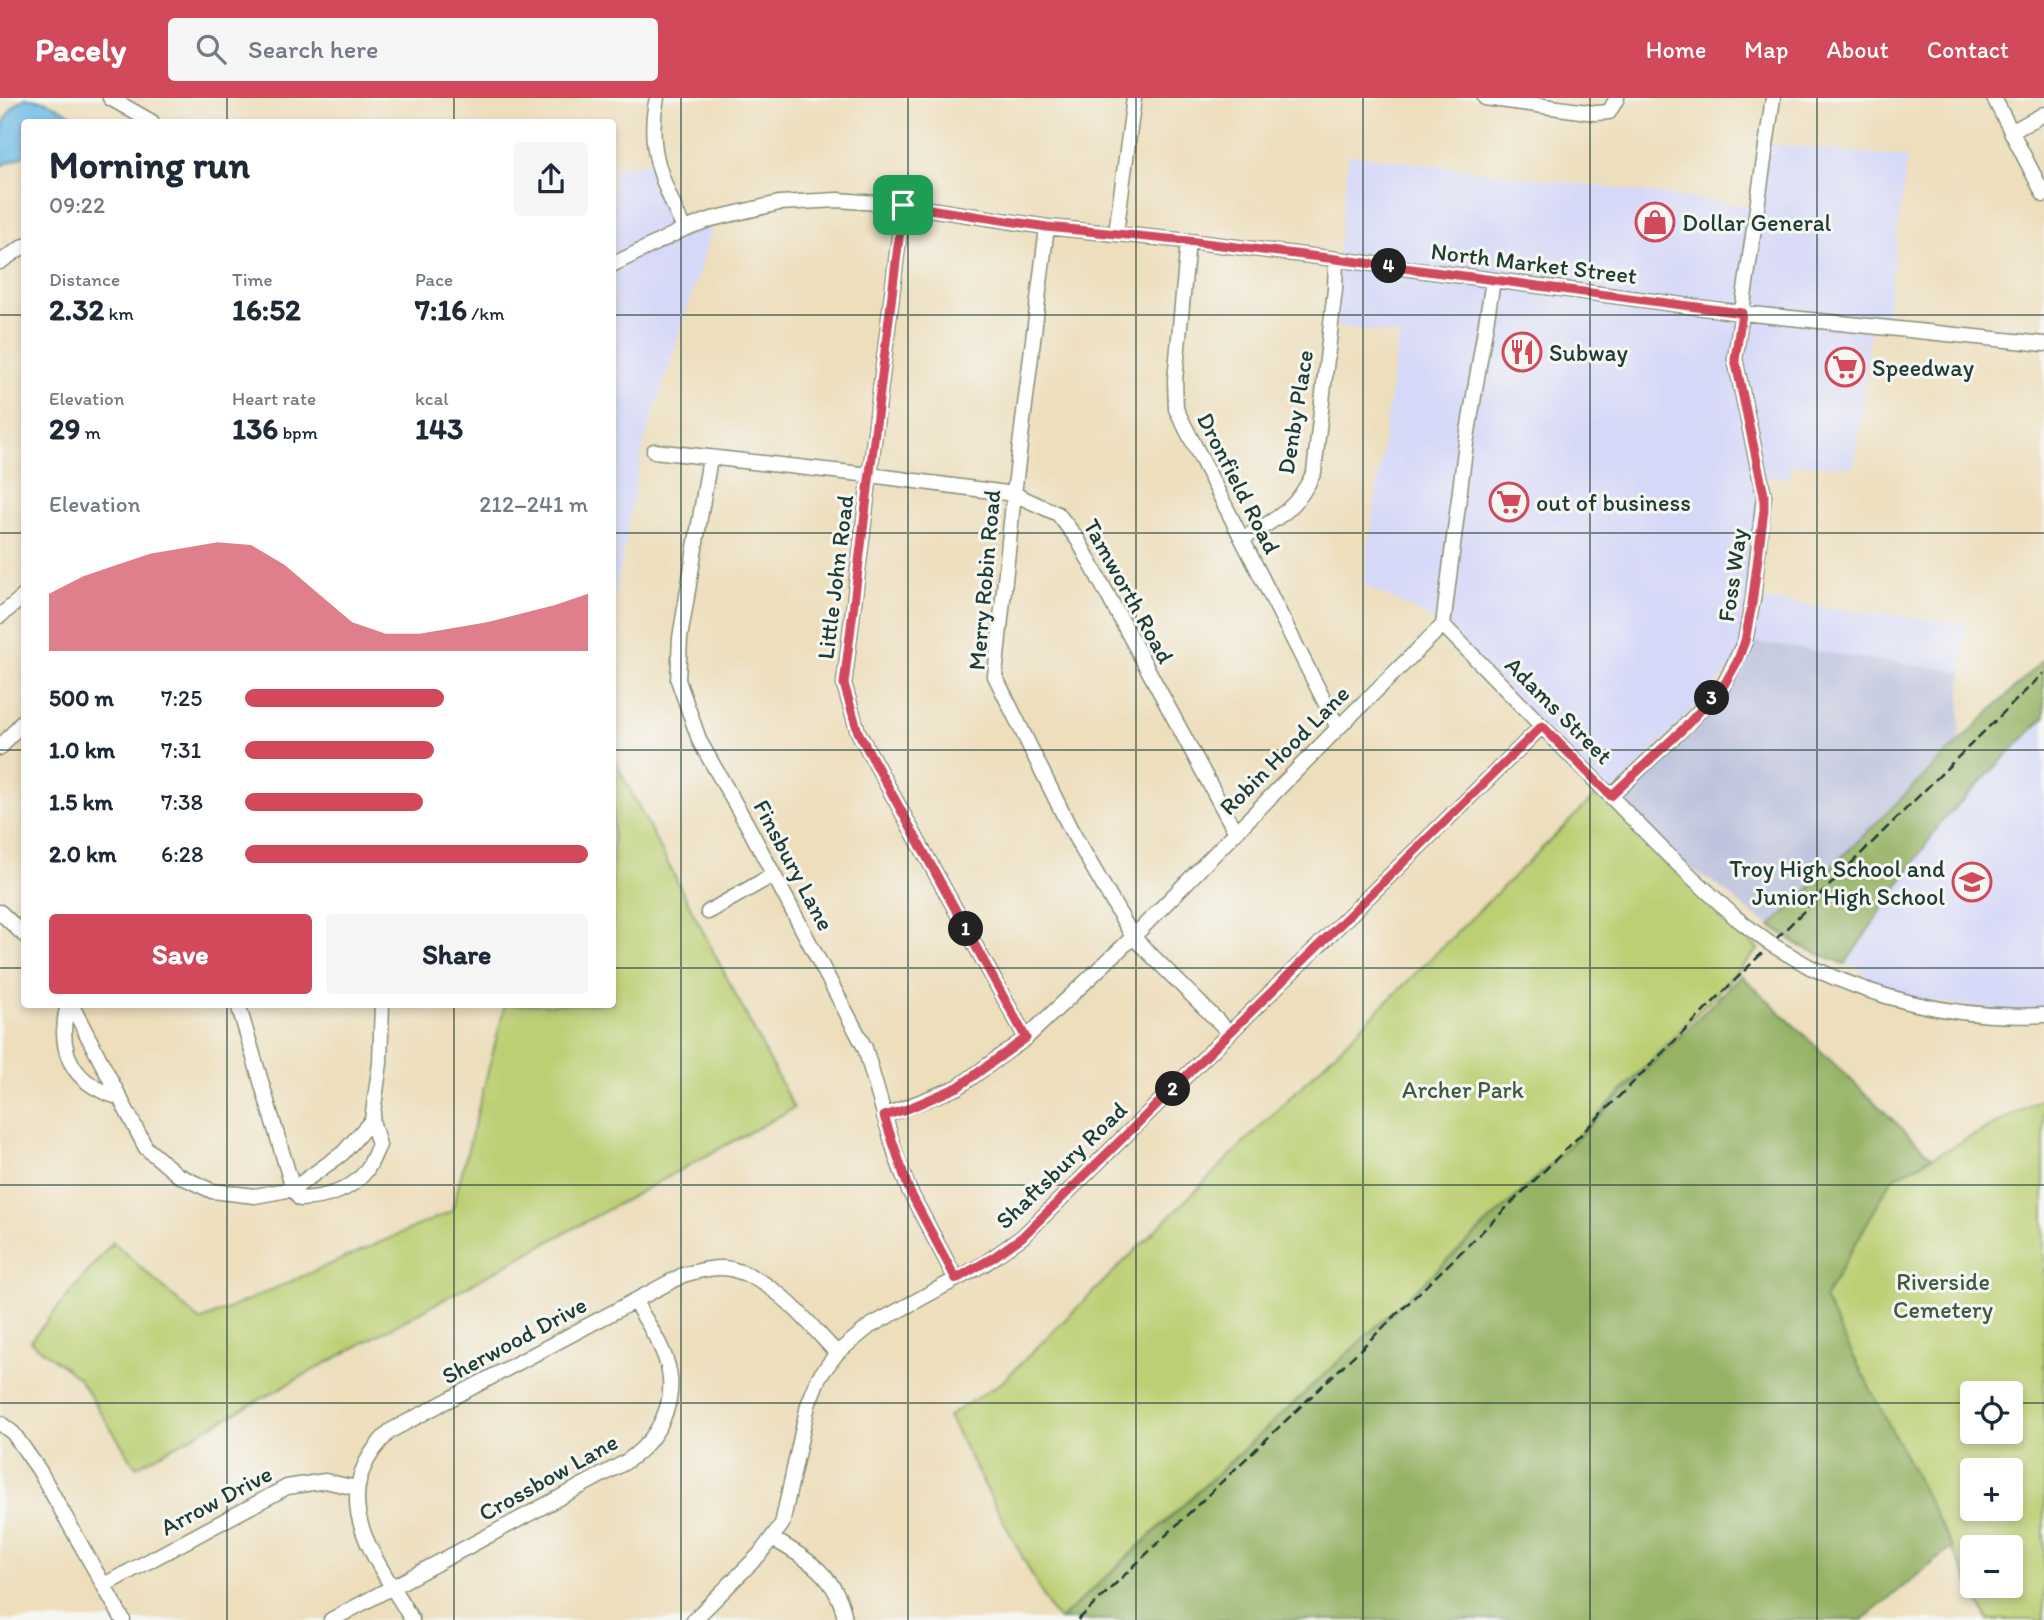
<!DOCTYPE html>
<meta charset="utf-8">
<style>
:root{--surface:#fff;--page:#f6f6f7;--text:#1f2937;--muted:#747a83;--accent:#d1495b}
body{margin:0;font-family:Itim,sans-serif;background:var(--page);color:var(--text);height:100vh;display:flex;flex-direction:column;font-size:26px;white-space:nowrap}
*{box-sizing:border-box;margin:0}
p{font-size:23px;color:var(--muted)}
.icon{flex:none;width:38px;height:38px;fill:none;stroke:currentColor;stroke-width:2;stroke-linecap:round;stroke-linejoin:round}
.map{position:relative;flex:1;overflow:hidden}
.side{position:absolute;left:21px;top:21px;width:595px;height:889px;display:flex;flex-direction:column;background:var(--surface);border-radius:7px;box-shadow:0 4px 10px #0003}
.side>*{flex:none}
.fabs{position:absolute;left:1960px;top:1283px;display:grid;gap:14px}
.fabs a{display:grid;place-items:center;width:63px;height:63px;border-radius:7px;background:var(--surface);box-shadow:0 4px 10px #0003;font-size:35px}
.pin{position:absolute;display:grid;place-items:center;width:60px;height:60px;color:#fff;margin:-30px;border-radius:14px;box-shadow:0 4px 10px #0006}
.km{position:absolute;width:35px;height:35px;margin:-18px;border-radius:50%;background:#222;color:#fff;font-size:19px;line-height:35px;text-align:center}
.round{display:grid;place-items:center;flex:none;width:74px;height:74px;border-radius:7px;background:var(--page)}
.summary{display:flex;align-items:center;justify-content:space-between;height:119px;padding:0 28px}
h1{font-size:38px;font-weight:800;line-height:52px}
.figures{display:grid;grid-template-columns:repeat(3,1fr);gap:10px;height:119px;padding:7px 28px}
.figures div{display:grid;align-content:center}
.figures b{font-size:30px;font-weight:800}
.figures small{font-size:19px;font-weight:400}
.figures p{font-size:19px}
.chart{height:196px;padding:14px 28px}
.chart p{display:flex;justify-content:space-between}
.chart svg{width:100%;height:126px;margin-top:7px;fill:var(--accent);opacity:.7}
.primary-button{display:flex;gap:14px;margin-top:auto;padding:14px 28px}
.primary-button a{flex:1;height:80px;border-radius:7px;background:var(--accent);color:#fff;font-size:28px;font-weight:800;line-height:80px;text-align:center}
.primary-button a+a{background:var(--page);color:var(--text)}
ul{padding:0 28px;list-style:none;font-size:23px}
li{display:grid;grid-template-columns:112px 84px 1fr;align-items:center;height:52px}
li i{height:18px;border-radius:9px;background:var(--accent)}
header{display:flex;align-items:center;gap:42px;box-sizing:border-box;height:98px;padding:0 35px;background:var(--accent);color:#fff}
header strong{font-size:33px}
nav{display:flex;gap:38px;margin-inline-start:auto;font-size:24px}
.search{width:490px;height:63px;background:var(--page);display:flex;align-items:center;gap:18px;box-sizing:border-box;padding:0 24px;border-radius:7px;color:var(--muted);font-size:26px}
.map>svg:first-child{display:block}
.built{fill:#d6d8f8}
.industrial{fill:#bec3dd}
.green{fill:#bccf73;stroke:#6e8654;stroke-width:2;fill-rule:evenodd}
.forest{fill:#95b265;stroke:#5a784c;stroke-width:2}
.water{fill:#6cbae6;stroke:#467c8d;stroke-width:2}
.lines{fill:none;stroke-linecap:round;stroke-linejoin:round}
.minor-casing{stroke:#868e78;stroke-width:17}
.minor{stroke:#fff;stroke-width:14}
.rail{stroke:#1f3d34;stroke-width:2.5;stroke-dasharray:10 5;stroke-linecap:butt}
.minor-bridge-casing{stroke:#868e78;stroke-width:17;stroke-linecap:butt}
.minor-bridge{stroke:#fff;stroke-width:14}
.route-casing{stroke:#fff;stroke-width:14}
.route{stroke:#d1495b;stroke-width:9}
.grid{fill:none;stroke:#1f3d34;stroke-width:2;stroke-opacity:0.55}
.labels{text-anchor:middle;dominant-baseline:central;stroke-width:6;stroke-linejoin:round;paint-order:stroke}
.poi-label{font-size:24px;fill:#1f3d34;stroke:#f6f6f2;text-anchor:start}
.street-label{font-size:24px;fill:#1f3d34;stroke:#f6f6f2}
.park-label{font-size:24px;fill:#3e5a41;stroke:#f6f6f2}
</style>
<header>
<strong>Pacely</strong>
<div class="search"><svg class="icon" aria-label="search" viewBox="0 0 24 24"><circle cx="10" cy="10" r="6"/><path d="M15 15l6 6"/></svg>Search here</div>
<nav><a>Home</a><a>Map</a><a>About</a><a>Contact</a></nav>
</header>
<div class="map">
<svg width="2044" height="1522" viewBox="0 0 2044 1522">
<rect width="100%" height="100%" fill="#f6f6f2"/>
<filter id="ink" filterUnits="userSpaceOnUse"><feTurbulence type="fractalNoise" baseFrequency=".0143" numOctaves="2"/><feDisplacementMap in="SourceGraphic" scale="14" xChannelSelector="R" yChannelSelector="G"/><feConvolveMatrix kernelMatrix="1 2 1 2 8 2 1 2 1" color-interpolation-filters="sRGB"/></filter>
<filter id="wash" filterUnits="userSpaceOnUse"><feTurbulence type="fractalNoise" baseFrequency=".00686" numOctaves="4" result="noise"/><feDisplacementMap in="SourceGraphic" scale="28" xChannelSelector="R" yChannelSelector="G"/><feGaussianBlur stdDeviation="1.57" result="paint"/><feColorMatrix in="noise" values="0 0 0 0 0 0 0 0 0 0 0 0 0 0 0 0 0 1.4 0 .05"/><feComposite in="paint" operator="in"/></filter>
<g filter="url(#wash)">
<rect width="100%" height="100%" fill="#eddebc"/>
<!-- built -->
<path class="built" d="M1766,46L1907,59L1885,229L1871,228L1854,369L1789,366L1790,379H1762L1753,501L1965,525L1962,574L1745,543L1737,564L1611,698L1443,527L1363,486L1399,237L1330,227L1349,56L1757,109Z
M657,62L684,131L716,120L643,349L613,508V71Z
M2044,620V917L1876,897L1864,874L1845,866L1942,723Z"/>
<!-- industrial -->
<path class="industrial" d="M1745,543L1962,574L1959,643L1771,828L1753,817L1717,787L1667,756L1611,698L1724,587Z"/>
<!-- green -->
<path class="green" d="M613,659L794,1010L136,1369L79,1281L30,1243L113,1144L200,1223L452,1113L505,907L612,906Z
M1603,690L1713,800L1719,820L1759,851L1544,1073L1059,1522L1051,1513L948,1318L1002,1284Z
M2044,1000V1522H1988L1824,1201L1892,1081ZM1972,1295H2011V1334H1972ZM1972,1372H2011V1410H1972ZM1972,1449H2011V1488H1972Z"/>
<!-- forest -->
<path class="forest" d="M2044,561V620L1942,723L1845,866L1802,849L1771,828Z
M1741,877L1932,1059L1892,1081L1824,1201L1952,1449L1862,1522H1060L1544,1073Z"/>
<!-- water -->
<path class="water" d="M26,0C48,0 65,14 84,24H24V58L0,68C0,38 0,13 26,0Z"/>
</g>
<g filter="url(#ink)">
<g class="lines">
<defs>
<path id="minor" d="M110,0L152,24
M657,0C645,50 664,87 684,131
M1485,0L1595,15L1609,14L1617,0
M1994,0L2044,97
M2011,34L2044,16
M903,107L844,586L858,634L1026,940
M1047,129L1014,396L995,578L1071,732L1133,839L1230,935
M1116,135L1134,0
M1188,143L1175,282L1176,311L1338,630
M0,164L24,148
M612,167L684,131L712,121L779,105L838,102L903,107L1047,129L1188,143L1336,161L1742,215L2044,246
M654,353L870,377L1014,396L1058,416L1078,442L1235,733
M710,360L680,540L678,582L700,644L749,730L865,950L897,1061L909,1092L956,1181
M1242,441C1278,420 1296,413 1314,374L1335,191L1336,161
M0,518L24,498
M1443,527L1667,756L1736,820
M0,650L24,622
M1611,698L1683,630L1724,587L1745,543L1753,501L1764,397L1735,261L1773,0
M0,814L24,837
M708,814L773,777
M1810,869C1885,904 1961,922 2044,917
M68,906C56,952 71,985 118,999
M71,906L146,1050L178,1077L212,1093L255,1098L293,1091L343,1055L372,1022L380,965L382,906
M238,906L293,1091L300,1101C324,1100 351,1093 366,1073C371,1066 375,1055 379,1047L372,1022
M884,1018L958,989L1026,940L1133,839L1338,630L1443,527L1465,352L1493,183
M0,1325L13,1335L39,1372L123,1522
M773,1441C807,1460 839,1480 845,1522
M104,1487L287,1389L325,1383L356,1390
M331,1522L624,1365C658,1343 680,1303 666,1262C659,1241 646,1223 635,1204
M412,1522C374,1456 322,1400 390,1333L683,1177C698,1173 715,1168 731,1171C776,1182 806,1223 837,1255
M694,1522L759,1457L782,1426L808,1307L819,1279L837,1255L870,1228L984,1166L1022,1139L1542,628"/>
</defs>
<!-- minor casing -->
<use href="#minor" class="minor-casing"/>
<!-- minor -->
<use href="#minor" class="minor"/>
<!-- rail -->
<path class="rail" d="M1078,1522C1234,1371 1393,1222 1548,1069C1714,905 1876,738 2044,575"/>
<defs>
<path id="minor-bridge" d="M1736,820L1769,845L1810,869"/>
</defs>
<!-- minor-bridge casing -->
<use href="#minor-bridge" class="minor-bridge-casing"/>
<!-- minor-bridge -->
<use href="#minor-bridge" class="minor-bridge"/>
</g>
</g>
<g class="lines" filter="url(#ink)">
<defs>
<path id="route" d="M903,107L1047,129L1188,143L1336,161L1742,215L1735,261L1764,397V412L1752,506L1745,543L1737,564L1724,587L1683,631L1611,698L1542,628L1022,1139L994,1159L956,1181L909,1092L884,1018L907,1011L958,989L1026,940L858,634L844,586Z"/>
</defs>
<!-- route casing -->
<use href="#route" class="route-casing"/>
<!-- route -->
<use href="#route" class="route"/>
</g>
<!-- grid -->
<path class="grid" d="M227,0V24M454,0V24M681,0V1522M908,0V1522M1136,0V1522M1363,0V1522M1590,0V1522M1817,0V1522M0,217H24M612,217H2044M0,435H24M612,435H2044M0,652H24M612,652H2044M0,870H24M612,870H2044M227,906V1522M454,906V1522M0,1087H2044M0,1305H1972M2011,1305H2044"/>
<!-- icons -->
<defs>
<symbol id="shop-ring" viewBox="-11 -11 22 22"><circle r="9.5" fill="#f6f6f2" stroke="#d1495b" stroke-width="1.5"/><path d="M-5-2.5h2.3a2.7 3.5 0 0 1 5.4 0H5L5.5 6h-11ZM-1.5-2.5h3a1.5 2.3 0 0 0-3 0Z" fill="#d1495b"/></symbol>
<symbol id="restaurant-ring" viewBox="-11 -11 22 22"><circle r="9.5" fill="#f6f6f2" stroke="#d1495b" stroke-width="1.5"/><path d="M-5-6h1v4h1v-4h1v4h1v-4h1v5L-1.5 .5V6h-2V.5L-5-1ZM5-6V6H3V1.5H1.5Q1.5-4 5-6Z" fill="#d1495b"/></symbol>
<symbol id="supermarket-ring" viewBox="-11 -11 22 22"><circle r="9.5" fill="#f6f6f2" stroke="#d1495b" stroke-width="1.5"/><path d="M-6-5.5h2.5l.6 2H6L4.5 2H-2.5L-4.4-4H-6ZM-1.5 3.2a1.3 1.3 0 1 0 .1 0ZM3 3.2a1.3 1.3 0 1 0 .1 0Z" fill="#d1495b"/></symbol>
<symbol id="school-ring" viewBox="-11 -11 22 22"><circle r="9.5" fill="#f6f6f2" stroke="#d1495b" stroke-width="1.5"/><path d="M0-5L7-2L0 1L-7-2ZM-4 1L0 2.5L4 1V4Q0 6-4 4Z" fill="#d1495b"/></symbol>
</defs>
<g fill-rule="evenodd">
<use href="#shop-ring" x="1633" y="102" width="44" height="44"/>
<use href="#restaurant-ring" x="1500" y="232" width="44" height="44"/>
<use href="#supermarket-ring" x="1823" y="247" width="44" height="44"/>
<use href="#supermarket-ring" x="1487" y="382" width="44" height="44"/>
<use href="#school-ring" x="1950" y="762" width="44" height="44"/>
</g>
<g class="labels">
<!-- poi labels -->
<g class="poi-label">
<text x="1682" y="124">Dollar General</text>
<text x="1549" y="254">Subway</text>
<text x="1872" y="269">Speedway</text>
<text x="1536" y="404">out of business</text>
<text x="1945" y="770" text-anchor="end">Troy High School and<tspan x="1945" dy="28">Junior High School</tspan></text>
</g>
<!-- street labels -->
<g class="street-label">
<text transform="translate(1534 165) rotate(7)">North Market Street</text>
<text transform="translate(1295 314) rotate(-81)">Denby Place</text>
<text transform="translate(1239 385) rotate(63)">Dronfield Road</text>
<text transform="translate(1732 477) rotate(-82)">Foss Way</text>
<text transform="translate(835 479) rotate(-83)">Little John Road</text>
<text transform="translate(984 482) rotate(-85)">Merry Robin Road</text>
<text transform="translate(1129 493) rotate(61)">Tamworth Road</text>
<text transform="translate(1559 612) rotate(45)">Adams Street</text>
<text transform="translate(1284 652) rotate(-45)">Robin Hood Lane</text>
<text transform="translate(794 767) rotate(62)">Finsbury Lane</text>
<text transform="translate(1061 1067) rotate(-44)">Shaftsbury Road</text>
<text transform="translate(514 1242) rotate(-28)">Sherwood Drive</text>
<text transform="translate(548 1379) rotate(-29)">Crossbow Lane</text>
<text transform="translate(216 1402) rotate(-28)">Arrow Drive</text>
</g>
<!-- park labels -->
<g class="park-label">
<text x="1463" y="991">Archer Park</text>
<text x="1943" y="1183">Riverside<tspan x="1943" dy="28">Cemetery</tspan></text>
</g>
</g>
</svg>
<div class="fabs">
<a><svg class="icon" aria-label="locate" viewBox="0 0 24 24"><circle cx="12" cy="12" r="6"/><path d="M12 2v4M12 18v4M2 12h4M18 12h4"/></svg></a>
<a>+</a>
<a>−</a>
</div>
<div class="pin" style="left:903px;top:107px;background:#1e9e55"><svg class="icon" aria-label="arrive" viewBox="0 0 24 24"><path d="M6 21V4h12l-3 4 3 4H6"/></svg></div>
<b class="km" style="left:966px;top:831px">1</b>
<b class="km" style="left:1173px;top:991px">2</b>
<b class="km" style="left:1712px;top:600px">3</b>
<b class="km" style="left:1389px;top:168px">4</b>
<section class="side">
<div class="summary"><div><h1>Morning run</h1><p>09:22</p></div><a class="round"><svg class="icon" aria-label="share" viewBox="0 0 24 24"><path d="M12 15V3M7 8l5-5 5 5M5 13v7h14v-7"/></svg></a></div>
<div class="figures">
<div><p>Distance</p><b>2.32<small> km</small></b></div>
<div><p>Time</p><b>16:52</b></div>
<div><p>Pace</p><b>7:16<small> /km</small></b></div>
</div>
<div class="figures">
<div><p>Elevation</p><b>29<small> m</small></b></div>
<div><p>Heart rate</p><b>136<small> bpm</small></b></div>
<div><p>kcal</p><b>143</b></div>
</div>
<div class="chart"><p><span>Elevation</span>212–241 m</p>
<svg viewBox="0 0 160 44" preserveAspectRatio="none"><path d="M0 44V24L10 18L20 14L30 10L40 8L50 6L60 7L70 14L80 24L90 34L100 38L110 38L120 36L130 34L140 31L150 28L160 24V44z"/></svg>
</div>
<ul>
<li><b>500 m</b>7:25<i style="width:58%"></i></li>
<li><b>1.0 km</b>7:31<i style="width:55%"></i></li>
<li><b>1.5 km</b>7:38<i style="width:52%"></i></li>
<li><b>2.0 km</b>6:28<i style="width:100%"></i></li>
</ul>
<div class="primary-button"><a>Save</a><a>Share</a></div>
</section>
</div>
